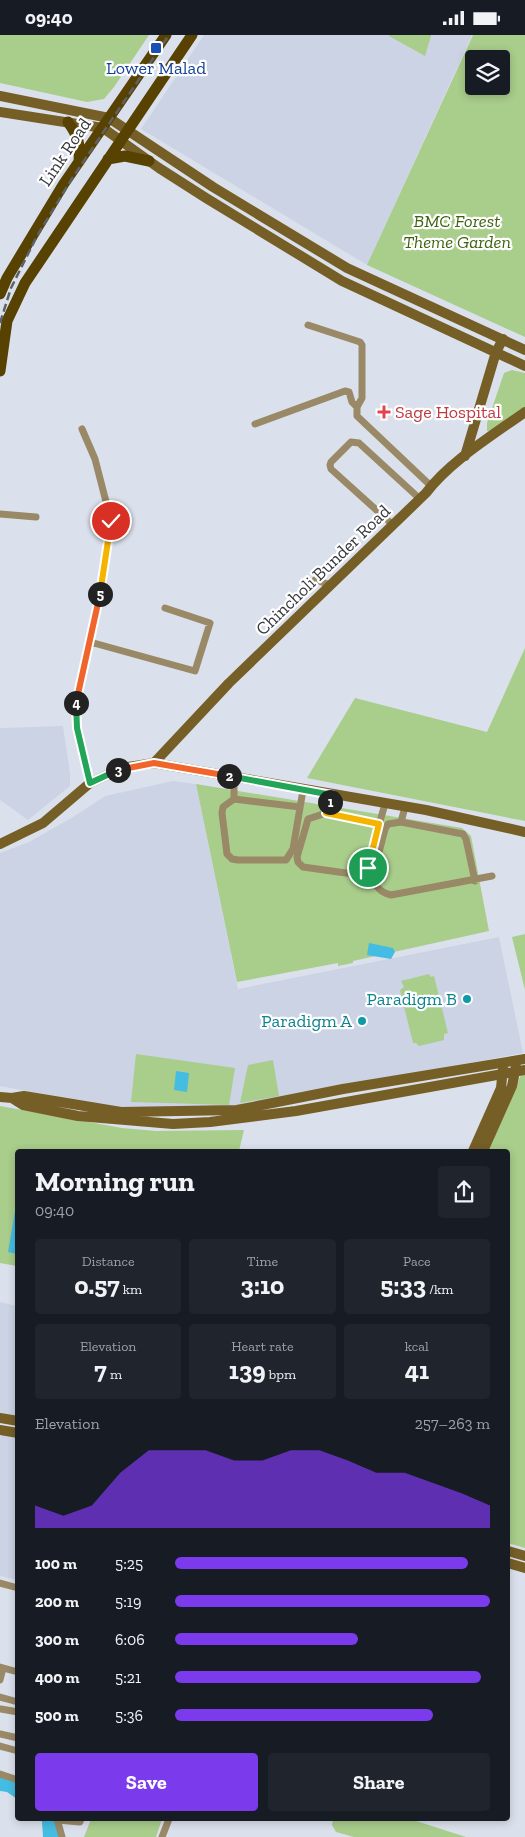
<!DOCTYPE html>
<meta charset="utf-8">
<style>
:root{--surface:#171b24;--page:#20242c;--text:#f1f3f6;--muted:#9ea1a6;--accent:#7c3aed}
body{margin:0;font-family:"Zilla Slab",serif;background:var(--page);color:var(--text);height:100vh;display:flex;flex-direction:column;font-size:19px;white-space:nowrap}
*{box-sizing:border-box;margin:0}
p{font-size:16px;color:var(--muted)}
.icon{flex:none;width:28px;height:28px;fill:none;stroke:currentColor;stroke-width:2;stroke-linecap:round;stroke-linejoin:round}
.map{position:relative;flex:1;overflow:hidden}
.side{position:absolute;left:15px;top:1114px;width:495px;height:672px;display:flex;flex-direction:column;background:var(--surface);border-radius:5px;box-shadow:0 2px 8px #0003}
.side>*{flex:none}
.buttons{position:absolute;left:465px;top:15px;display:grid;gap:10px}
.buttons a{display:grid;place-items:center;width:45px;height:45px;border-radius:5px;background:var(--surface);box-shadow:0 2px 8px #0003;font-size:25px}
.pin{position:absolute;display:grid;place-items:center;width:42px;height:42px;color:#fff;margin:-21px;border:2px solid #fff;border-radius:50%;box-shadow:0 1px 5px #0007}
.km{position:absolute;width:25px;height:25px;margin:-12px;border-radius:50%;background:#222;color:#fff;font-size:14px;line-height:25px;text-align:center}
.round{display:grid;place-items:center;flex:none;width:52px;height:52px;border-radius:5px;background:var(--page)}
.head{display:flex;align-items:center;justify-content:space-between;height:85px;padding:0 20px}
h1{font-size:28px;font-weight:700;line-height:38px}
.figures{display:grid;grid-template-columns:repeat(3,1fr);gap:8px;height:85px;padding:5px 20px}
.figures div{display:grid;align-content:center;border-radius:5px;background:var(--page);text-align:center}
.figures b{font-size:25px;font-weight:700}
.figures small{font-size:14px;font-weight:400}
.figures p{font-size:14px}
.chart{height:140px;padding:10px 20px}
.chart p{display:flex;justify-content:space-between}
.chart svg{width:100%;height:90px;margin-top:5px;fill:var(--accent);opacity:.7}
.primary-button{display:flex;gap:10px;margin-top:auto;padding:10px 20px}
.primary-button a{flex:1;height:58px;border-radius:5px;background:var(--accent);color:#fff;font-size:20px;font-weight:700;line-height:58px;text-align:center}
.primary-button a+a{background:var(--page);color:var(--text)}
ul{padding:0 20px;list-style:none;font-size:16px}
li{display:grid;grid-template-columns:80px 60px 1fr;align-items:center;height:38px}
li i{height:12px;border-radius:6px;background:var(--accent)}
.status{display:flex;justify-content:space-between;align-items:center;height:35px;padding:0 25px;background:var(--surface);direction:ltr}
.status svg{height:14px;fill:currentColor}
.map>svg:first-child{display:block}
.built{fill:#cbd3e5}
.green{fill:#a9cd8b;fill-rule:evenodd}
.water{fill:#45bce1}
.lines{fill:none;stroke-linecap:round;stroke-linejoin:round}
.street{stroke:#998966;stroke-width:7}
.secondary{stroke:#765e27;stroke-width:10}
.primary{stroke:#584202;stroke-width:11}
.rail{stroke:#5e6168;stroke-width:2.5;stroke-dasharray:8 4;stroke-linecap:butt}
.split-1-casing{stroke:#fff;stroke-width:10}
.split-2-casing{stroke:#fff;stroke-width:10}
.split-3-casing{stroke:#fff;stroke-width:10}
.split-4-casing{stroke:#fff;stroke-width:10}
.split-5-casing{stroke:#fff;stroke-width:10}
.split-6-casing{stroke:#fff;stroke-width:10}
.split-1{stroke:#f5b400;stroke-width:6}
.split-2{stroke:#22a559;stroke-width:6}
.split-3{stroke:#f0652b;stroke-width:6}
.split-4{stroke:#22a559;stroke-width:6}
.split-5{stroke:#f0652b;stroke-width:6}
.split-6{stroke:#f5b400;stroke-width:6}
.transit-dot{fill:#1a4fb4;stroke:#fff;stroke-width:2}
.health-dot{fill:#e0444e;stroke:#fff;stroke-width:2}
.culture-dot{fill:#0f9aa8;stroke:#fff;stroke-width:2}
.labels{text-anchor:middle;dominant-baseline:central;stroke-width:4.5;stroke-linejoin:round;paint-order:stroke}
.transit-label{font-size:18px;fill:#164399;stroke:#fff}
.street-label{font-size:18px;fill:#35373c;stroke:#fff}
.park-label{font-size:18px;font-style:italic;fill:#3e630f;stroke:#fff}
.health-label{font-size:18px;fill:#be3a42;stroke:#fff;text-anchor:start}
.culture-label{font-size:18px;fill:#0d838f;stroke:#fff;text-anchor:end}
</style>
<div class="status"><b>09:40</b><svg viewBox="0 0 49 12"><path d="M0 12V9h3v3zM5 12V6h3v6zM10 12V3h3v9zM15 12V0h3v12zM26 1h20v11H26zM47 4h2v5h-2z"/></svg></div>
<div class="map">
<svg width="525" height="1802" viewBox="0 0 525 1802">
<rect width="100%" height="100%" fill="#dbe1ec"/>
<!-- built -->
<path class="built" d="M204,0H472L367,230L141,94Z
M63,691L70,738V751L28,785L0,765V693Z
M173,746L196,749L238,954L499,902L523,1018L233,1071L116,1073L0,1051V818L29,807L73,782L105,761Z
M0,1267L17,1271V1382L0,1378Z
M1,1399L17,1403V1545L0,1541V1405Z"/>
<!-- green -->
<path class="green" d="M0,0H149L114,52L104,64L87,67L0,48Z
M390,0H431V1L425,21L389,1Z
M473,0H525V302L367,230ZM474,24H501V51H474Z
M512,335L525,338V372C514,382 502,397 487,396V388L504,338Z
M525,613V786L307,743L355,663L487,697Z
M196,749L462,793L471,801L489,896L353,926V928L338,931V928L237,947Z
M525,899V955L512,902Z
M429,939L431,942L434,941L448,998L444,999V1005L419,1011L416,1008H413L400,955L404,952L401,946Z
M136,1019L235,1033L229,1070L131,1067Z
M273,1025L279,1061L240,1068L248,1030Z
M525,1039V1513L508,1508V1116H488L521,1040Z
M0,1071L122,1093L156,1096L244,1095L239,1116H18L17,1231L0,1228Z
M91,1784H162L156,1802H84Z
M333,1784H410L466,1802H354L336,1797L332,1790Z"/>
<!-- water -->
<path class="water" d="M369,908L393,913L395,917L391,924L367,920Z
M176,1036L189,1038L187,1057L174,1055Z
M17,1164H18L17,1219L8,1217Z
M0,1740L17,1748V1764L7,1757L0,1756Z
M40,1784H58L60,1802H43L42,1787Z"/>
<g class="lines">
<!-- street -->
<path class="street" d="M308,290L360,307L362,310V363L357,372V381L431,451
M255,389L345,356L349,357L352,367L357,372
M82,394L95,424L111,486L95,585L76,670L77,693L90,748
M0,479L36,482
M393,490L331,434L330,430L331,427L351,407L359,408L420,464
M315,545L331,550
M90,607L195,636L210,588L165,573
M234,742V764L223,772L222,778L227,819L232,824L238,825H286L293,814L303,755
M332,760L326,778L308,784L297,822L298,827L303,832L360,840L365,838L385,769
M234,764L300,772
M405,772L401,787L388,789L385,794L373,840C375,851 379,857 391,860L492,841
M326,778L379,789
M401,787L463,799L466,804L475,846
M0,1548L18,1553
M0,1632L18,1637
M0,1645L3,1633
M0,1662L18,1667
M1,1674L18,1677
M0,1699L18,1703
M0,1711L18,1716
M0,1739L18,1745
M57,1784L62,1802
M58,1785L80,1787L81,1784
M162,1802L169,1784"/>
<!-- secondary -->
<path class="secondary" d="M0,61L109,83L213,152L347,233L525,315
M0,77L103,93L159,133L206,163L342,246L525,331
M465,421L496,317L503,304
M154,728L229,648L426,458C449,427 493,400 525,377
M0,809L43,788L90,748L122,733L154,728L426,775L525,797
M0,1062L12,1063L24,1061L121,1077L237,1075L343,1054L525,1024
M12,1063L23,1070L78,1081L173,1089L210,1087L296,1076L525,1035
M473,1116L501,1053L503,1033
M483,1116L512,1051L516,1032
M0,1383L18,1386
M0,1395L18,1398
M508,1516L525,1521
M508,1528L525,1533"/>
<!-- primary -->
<path class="primary" d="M68,87C79,102 80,109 79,127
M108,124L125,121L149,126
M0,259L7,243L63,150L166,0
M0,336L7,286L25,248L192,0"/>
<!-- rail -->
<path class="rail" d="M0,288L11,253L37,201L73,142L169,0"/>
</g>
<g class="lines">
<defs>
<path id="split-1" d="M330,767L326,778L379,789L368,833"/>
<path id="split-2" d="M229,741L332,760L330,767"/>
<path id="split-3" d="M118,735L154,728L229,741"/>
<path id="split-4" d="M76,668L77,693L90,748L118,735"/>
<path id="split-5" d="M76,668L100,559"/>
<path id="split-6" d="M100,559L111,486"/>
</defs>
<!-- split-1 casing -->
<use href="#split-1" class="split-1-casing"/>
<!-- split-2 casing -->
<use href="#split-2" class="split-2-casing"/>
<!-- split-3 casing -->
<use href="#split-3" class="split-3-casing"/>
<!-- split-4 casing -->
<use href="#split-4" class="split-4-casing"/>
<!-- split-5 casing -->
<use href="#split-5" class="split-5-casing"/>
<!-- split-6 casing -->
<use href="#split-6" class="split-6-casing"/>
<!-- split-1 -->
<use href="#split-1" class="split-1"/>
<!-- split-2 -->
<use href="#split-2" class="split-2"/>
<!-- split-3 -->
<use href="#split-3" class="split-3"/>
<!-- split-4 -->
<use href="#split-4" class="split-4"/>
<!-- split-5 -->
<use href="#split-5" class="split-5"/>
<!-- split-6 -->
<use href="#split-6" class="split-6"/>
</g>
<!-- markers -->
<rect class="transit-dot" x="150" y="7" width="12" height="12" rx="2.5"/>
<path class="health-dot" d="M381.5 369.5h5v5h5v5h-5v5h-5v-5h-5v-5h5z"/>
<g class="culture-dot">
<circle cx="467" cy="964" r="5"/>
<circle cx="362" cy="986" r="5"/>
</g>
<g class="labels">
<!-- transit labels -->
<g class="transit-label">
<text x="156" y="33">Lower Malad</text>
</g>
<!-- street labels -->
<g class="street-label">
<text transform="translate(65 117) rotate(-56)">Link Road</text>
<text transform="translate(323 535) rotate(-44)">Chincholi Bunder Road</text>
</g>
<!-- park labels -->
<g class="park-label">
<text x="457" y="186">BMC Forest<tspan x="457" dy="21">Theme Garden</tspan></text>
</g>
<!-- health labels -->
<g class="health-label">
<text x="395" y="377">Sage Hospital</text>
</g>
<!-- culture labels -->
<g class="culture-label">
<text x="457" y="964">Paradigm B</text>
<text x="352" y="986">Paradigm A</text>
</g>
</g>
</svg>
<div class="buttons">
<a><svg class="icon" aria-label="layers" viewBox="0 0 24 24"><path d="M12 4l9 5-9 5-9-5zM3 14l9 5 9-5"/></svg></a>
</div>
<div class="pin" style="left:368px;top:833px;background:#1e9e55"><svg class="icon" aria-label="arrive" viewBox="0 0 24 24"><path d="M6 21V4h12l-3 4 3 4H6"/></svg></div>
<div class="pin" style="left:111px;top:486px;background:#d93025"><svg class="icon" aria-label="check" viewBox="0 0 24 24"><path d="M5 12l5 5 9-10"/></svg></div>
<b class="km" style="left:330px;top:767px">1</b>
<b class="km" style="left:229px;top:741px">2</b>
<b class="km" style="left:118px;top:735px">3</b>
<b class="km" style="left:76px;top:668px">4</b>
<b class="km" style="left:100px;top:559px">5</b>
<section class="side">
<div class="head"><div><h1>Morning run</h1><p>09:40</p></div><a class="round"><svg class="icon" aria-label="share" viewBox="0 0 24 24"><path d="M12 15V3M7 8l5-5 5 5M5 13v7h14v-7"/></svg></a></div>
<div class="figures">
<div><p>Distance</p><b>0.57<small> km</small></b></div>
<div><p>Time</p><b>3:10</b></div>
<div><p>Pace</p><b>5:33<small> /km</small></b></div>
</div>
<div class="figures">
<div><p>Elevation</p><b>7<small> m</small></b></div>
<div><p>Heart rate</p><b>139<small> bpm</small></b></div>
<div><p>kcal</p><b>41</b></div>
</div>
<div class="chart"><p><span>Elevation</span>257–263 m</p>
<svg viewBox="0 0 160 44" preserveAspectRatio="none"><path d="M0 44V33L10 38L20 33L30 17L40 6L50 6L60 6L70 11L80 11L90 6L100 6L110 11L120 17L130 17L140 22L150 27L160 33V44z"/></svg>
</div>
<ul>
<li><b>100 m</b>5:25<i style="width:93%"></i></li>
<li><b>200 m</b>5:19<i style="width:100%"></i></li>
<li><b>300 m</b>6:06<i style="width:58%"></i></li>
<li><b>400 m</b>5:21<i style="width:97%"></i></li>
<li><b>500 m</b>5:36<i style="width:82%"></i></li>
</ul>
<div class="primary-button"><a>Save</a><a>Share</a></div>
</section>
</div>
